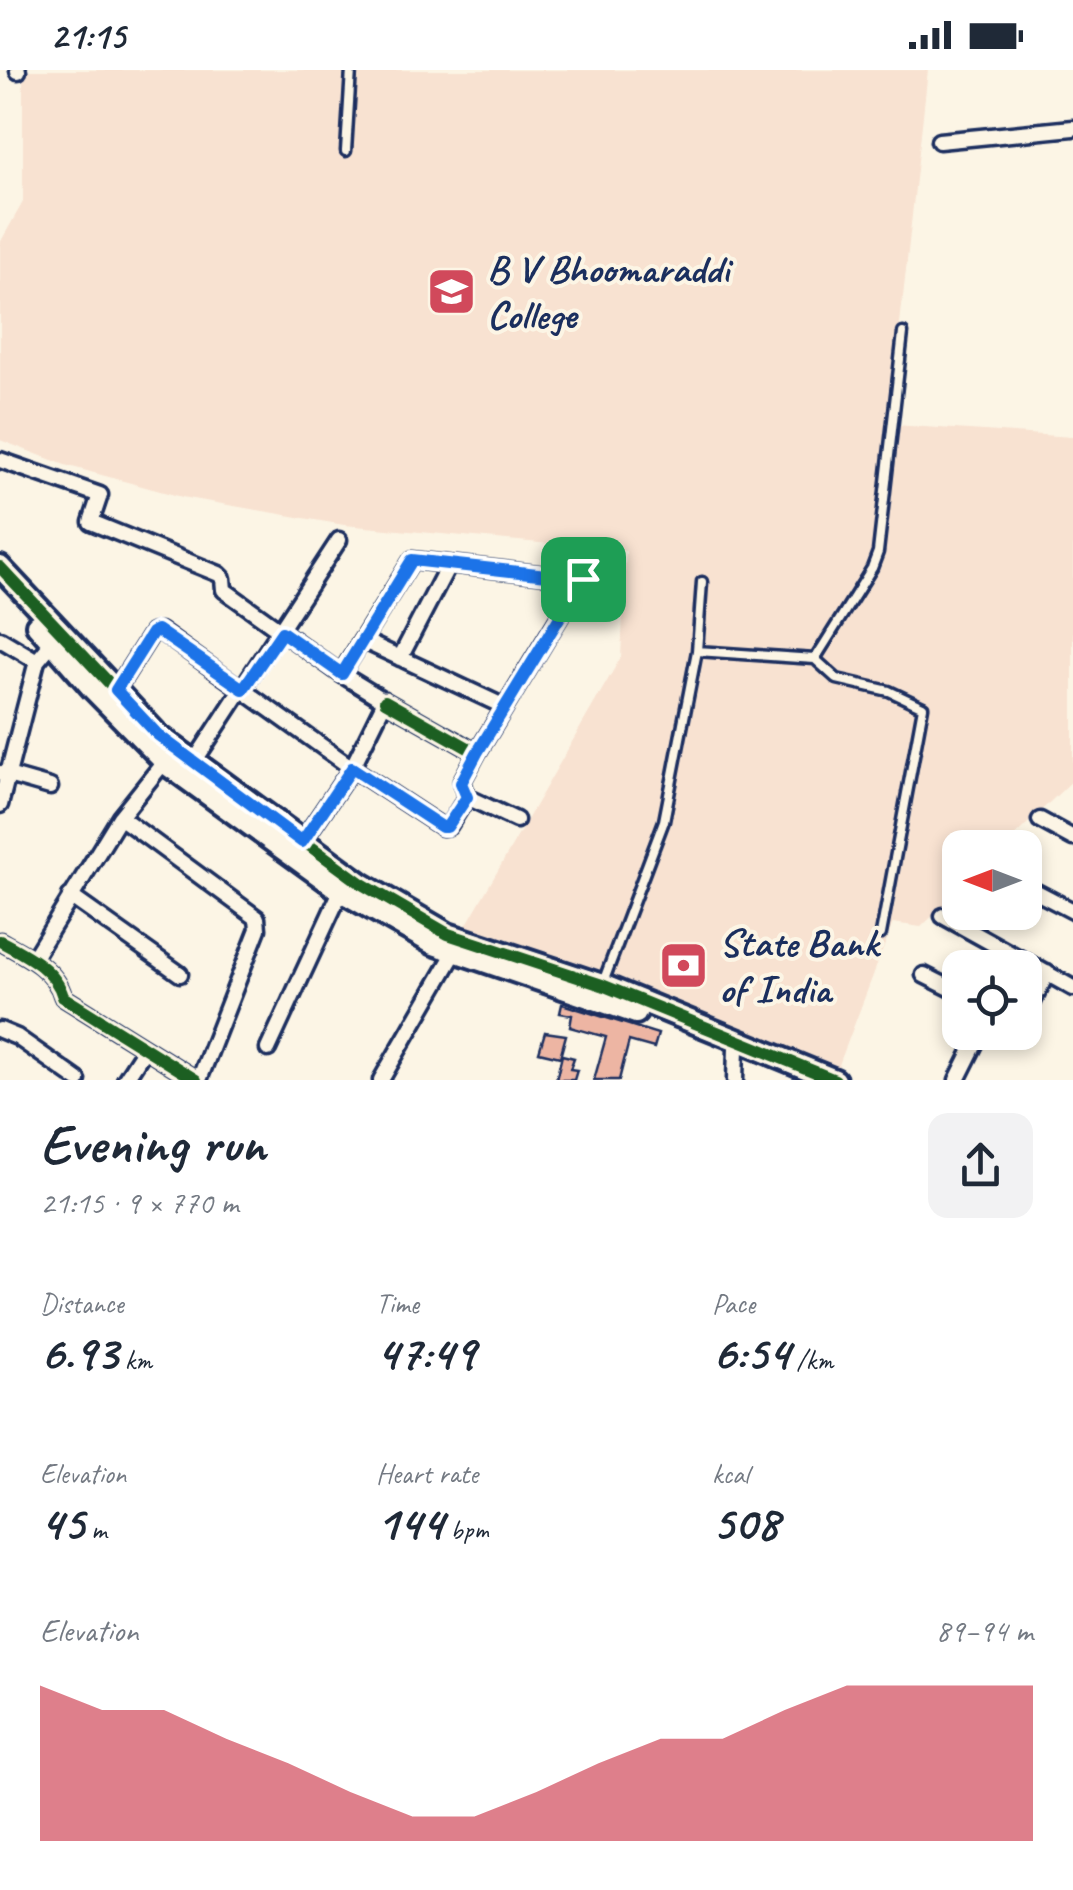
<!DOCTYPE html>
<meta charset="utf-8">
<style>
:root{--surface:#fff;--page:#f2f2f3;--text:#1f2937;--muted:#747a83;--accent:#d1495b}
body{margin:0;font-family:Caveat,sans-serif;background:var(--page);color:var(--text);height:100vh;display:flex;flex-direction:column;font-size:38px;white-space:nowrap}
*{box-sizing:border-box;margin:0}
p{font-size:32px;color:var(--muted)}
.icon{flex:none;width:55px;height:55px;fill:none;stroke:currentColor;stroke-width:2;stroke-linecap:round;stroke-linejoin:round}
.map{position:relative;height:1010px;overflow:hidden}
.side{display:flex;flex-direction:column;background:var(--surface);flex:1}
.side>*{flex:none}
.needle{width:65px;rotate:270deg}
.controls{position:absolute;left:942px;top:760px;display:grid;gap:20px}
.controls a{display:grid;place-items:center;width:100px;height:100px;border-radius:20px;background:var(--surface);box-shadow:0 5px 15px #0003;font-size:50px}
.pin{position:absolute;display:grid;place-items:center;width:85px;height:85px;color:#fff;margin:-42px;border-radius:20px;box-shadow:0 5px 15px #0006}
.round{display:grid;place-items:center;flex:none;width:105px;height:105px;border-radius:20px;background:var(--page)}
.head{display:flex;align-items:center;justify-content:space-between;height:170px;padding:0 40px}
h1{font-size:55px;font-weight:700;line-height:75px}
.figures{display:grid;grid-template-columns:repeat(3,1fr);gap:15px;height:170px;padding:10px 40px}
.figures div{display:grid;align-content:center}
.figures b{font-size:50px;font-weight:700}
.figures small{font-size:28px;font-weight:400}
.figures p{font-size:28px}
.chart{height:280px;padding:20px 40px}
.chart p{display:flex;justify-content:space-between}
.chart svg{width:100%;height:180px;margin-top:10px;fill:var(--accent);opacity:.7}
.status{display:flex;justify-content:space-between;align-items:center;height:70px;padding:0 50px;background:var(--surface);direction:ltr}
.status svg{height:28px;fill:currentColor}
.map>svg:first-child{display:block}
.built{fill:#f8e2d1}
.building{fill:#edb5a3;stroke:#1b2f5e;stroke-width:2.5}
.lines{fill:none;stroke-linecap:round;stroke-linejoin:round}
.lane-casing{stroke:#1b2f5e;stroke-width:15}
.street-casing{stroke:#1b2f5e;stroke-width:21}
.secondary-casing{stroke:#1b2f5e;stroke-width:28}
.lane{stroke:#fcf5e5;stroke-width:8}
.street{stroke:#fcf5e5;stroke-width:14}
.secondary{stroke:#fcf5e5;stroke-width:20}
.cycleway-casing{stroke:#fcf5e5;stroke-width:19}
.cycleway{stroke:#1b5e20;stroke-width:12}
.route-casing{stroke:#fff;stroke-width:20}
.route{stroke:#1a73e8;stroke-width:12}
.labels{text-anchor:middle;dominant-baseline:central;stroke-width:8;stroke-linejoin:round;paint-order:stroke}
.poi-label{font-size:40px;font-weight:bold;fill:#1b2f5e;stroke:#fcf5e5;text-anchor:start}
</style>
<div class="status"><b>21:15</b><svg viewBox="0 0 49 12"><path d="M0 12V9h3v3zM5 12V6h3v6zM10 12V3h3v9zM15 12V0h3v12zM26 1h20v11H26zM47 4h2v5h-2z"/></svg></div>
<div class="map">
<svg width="1073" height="1010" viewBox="0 0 1073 1010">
<rect width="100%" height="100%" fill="#fcf5e5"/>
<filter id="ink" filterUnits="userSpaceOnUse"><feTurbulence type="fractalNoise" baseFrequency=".01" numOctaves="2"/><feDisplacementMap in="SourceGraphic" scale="20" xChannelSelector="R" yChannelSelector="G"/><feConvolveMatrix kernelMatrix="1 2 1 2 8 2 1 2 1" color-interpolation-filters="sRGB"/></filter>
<g filter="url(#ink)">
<!-- built -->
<path class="built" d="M23,0H928L898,272L894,355L1073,367V710L1003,777L960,778V820L921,857L893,853L837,1000L463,861L621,587L626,481L344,455L182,427L65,395L0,370V173L23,132Z"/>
<!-- building -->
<path class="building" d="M671,878L706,890L697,914L662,901Z
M562,934L658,964L654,978L629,971L619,1010H594L606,967L570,957L572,945L560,943Z
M545,962L566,965L560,987L539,982Z
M562,985L574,988L570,999L577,1000L574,1010H556Z"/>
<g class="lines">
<defs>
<path id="lane" d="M346,81L351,0
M697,581L815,589L837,609L889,621L923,637L881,864
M815,589L872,498L878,482L903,263
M602,915L664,751L697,581L702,512"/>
<path id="street" d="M18,0V1
M939,71L1073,58
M0,390L100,425L91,452L219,504L223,508L224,520L341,604L385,631L352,698L302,772
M0,569L37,591L52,573
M362,570L505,637
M400,588L449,494
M341,604L412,490L583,509
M116,620L152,563L160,561L352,698L442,757L449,756L467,727L516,750
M385,631L477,683L462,711L467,727
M477,683L596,487
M194,692L339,470
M1,703L50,717
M0,735L37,591
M120,747L257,848L258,859L199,1010
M1040,750L1073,768
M1025,816L1073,841
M70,826L180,904
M943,846L1073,918
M0,871C24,884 56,899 63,927L196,1010
M33,889L120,747L164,692
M924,905L960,923
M1025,948L1047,903
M0,960L17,967L78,1010
M268,979L341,821
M125,1010L145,979
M381,1010L455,882
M735,1010L736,978
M957,1010L981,962"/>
<path id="secondary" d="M0,497L158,665L362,814L448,864L602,915L835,1010
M37,555L93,619L169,696L341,821L434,874L636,943"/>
</defs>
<!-- lane casing -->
<use href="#lane" class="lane-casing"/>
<!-- street casing -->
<use href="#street" class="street-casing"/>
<!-- secondary casing -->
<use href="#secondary" class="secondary-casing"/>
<!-- lane -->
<use href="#lane" class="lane"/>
<!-- street -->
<use href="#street" class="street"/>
<!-- secondary -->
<use href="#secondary" class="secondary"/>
<defs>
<path id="cycleway" d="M0,497L158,665L362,814L448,864L602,915L835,1010
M341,604L412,490L583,509
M385,631L477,683L462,711L467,727
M0,871C24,884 56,899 63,927L196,1010"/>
</defs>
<!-- cycleway casing -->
<use href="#cycleway" class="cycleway-casing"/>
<!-- cycleway -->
<use href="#cycleway" class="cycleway"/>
</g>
</g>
<g class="lines" filter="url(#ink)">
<defs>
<path id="route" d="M412,490L583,509L477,683L461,713L467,727L447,757H442L352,698L302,772L158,665L116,620L152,563L157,560L243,619L282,562L342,604Z"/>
</defs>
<!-- route casing -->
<use href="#route" class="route-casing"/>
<!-- route -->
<use href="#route" class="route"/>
</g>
<!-- icons -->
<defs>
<symbol id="university-square" viewBox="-11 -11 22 22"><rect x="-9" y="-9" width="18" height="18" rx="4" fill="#d1495b" stroke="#fcf5e5"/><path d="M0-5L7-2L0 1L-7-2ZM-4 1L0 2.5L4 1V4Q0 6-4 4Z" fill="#fff"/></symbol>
<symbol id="bank-square" viewBox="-11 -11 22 22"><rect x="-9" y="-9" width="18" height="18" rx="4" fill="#d1495b" stroke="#fcf5e5"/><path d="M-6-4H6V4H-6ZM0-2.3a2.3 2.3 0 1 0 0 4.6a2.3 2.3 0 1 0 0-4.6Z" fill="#fff"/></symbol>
</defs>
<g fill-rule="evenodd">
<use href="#university-square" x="424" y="194" width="55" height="55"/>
<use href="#bank-square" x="656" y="868" width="55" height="55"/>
</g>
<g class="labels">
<!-- poi labels -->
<g class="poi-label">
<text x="487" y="199">B V Bhoomaraddi<tspan x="487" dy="46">College</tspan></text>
<text x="719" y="873">State Bank<tspan x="719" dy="46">of India</tspan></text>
</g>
</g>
</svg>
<div class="controls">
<a><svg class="needle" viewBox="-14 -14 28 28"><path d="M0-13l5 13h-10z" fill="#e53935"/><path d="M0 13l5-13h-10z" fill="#747a83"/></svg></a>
<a><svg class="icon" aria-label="locate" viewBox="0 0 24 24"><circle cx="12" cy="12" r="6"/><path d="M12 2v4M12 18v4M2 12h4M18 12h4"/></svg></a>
</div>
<div class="pin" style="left:583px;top:509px;background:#1e9e55"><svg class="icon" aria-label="arrive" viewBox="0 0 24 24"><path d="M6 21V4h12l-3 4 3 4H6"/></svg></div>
</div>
<section class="side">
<div class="head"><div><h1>Evening run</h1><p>21:15 · 9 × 770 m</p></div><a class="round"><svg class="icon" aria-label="share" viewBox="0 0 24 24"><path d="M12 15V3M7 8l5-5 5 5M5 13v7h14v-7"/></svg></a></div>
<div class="figures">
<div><p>Distance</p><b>6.93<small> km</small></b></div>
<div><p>Time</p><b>47:49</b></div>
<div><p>Pace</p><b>6:54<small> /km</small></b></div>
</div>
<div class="figures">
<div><p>Elevation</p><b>45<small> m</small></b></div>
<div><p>Heart rate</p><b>144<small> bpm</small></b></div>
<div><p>kcal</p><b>508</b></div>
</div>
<div class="chart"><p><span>Elevation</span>89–94 m</p>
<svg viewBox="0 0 160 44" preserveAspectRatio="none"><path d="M0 44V6L10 12L20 12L30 19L40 25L50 32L60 38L70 38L80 32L90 25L100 19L110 19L120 12L130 6L140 6L150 6L160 6V44z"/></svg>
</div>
</section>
